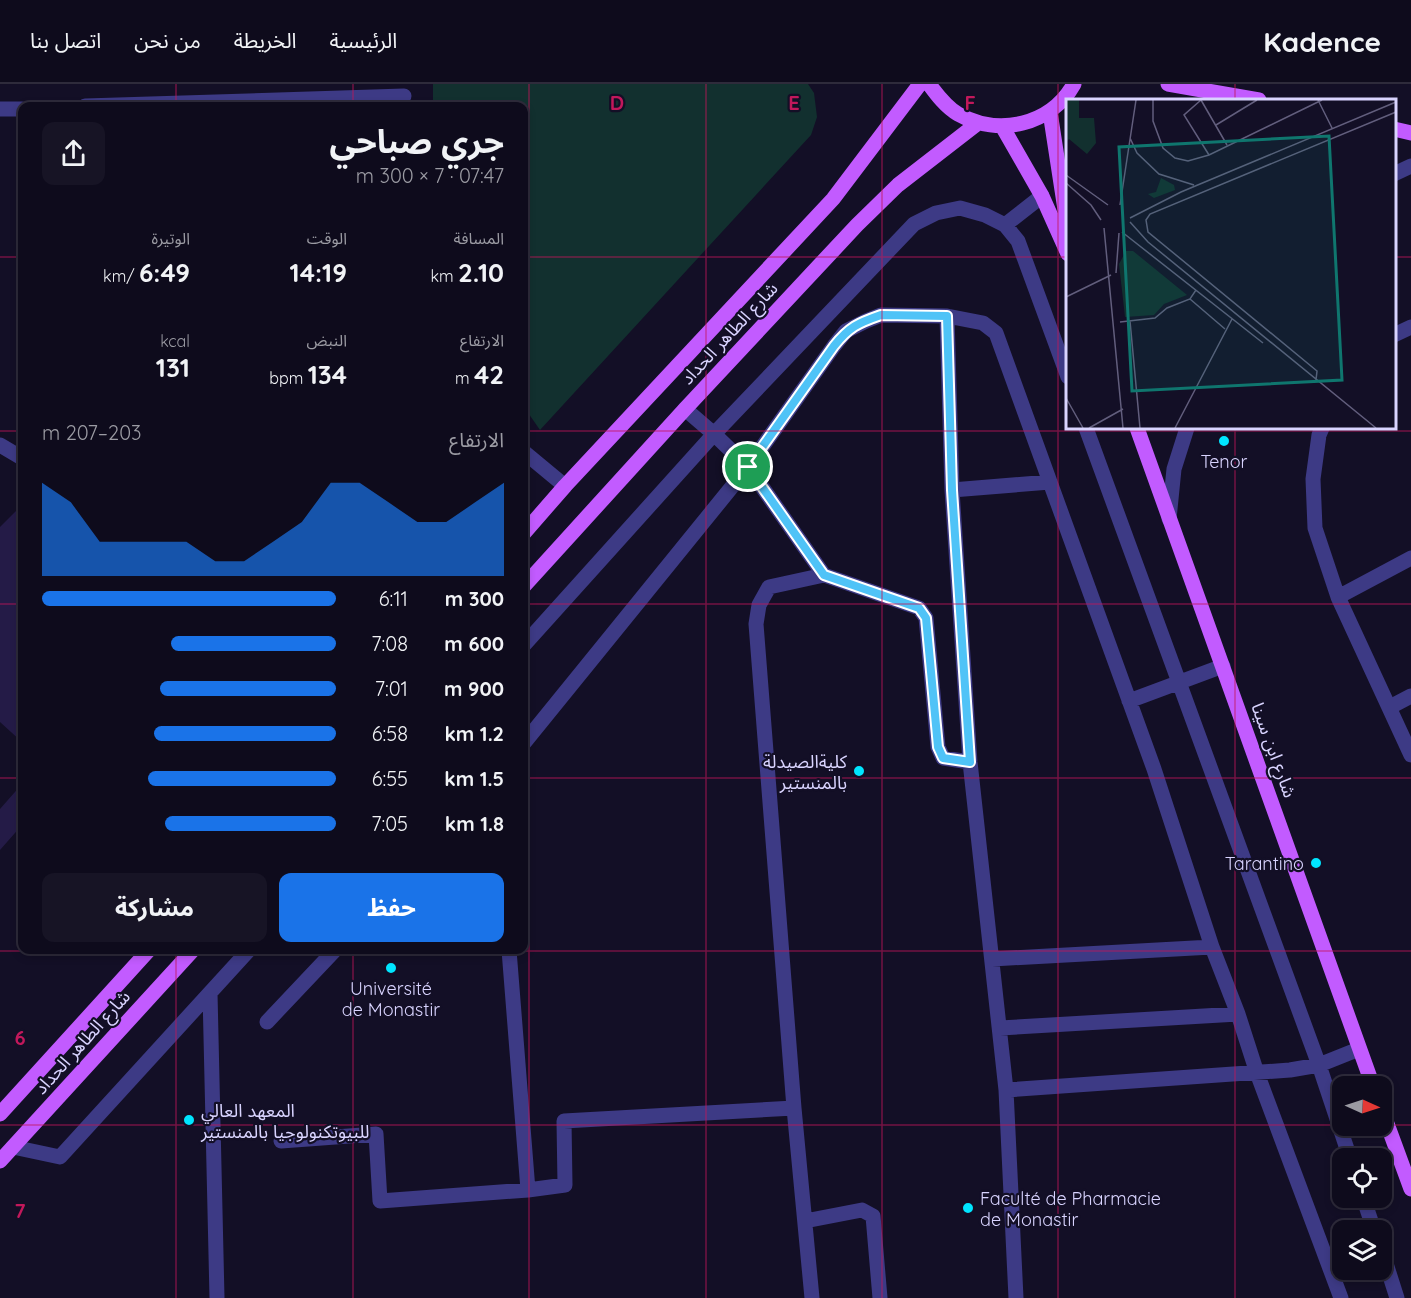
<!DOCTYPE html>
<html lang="ar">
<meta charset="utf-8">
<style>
:root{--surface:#0e0b1c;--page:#171425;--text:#f1f3f6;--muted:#9b9ba3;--line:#2e2b3b;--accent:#1a73e8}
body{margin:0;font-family:Quicksand,"Noto Sans Arabic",sans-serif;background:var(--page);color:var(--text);direction:rtl;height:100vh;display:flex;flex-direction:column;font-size:22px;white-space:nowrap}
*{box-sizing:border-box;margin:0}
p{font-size:20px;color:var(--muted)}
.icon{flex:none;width:33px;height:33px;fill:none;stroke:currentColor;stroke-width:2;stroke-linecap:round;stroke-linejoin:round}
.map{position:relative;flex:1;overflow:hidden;direction:ltr}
.side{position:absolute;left:18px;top:18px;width:510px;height:852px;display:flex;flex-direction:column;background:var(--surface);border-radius:12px;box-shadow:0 3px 9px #0003,0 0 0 2px var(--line);direction:rtl}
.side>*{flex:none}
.needle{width:39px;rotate:93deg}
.controls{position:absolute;left:1332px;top:992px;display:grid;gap:12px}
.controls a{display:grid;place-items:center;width:60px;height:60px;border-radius:12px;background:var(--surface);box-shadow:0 3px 9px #0003,0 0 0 2px var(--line);font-size:30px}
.pin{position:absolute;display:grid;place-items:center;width:51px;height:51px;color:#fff;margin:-26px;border:3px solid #fff;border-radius:50%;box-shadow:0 2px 6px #0007}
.round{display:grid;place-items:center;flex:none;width:63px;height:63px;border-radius:12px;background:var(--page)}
.summary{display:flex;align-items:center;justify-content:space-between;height:102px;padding:0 24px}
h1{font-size:33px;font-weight:700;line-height:45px}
.metrics{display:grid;grid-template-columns:repeat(3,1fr);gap:9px;height:102px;padding:6px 24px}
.metrics div{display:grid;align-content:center}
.metrics b{font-size:26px;font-weight:700}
.metrics small{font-size:16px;font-weight:400}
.metrics p{font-size:16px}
.chart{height:168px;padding:12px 24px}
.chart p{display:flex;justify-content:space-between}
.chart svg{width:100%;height:108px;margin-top:6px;fill:var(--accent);opacity:.7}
.button{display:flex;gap:12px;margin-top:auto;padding:12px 24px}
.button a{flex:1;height:69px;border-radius:12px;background:var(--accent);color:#fff;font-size:24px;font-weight:700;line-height:69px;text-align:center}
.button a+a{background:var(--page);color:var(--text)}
ul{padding:0 24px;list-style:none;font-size:20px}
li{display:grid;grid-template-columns:96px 72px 1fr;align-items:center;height:45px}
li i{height:15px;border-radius:8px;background:var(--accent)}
header{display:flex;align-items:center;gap:36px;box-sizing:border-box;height:84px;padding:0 30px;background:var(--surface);border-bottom:2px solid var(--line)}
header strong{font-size:28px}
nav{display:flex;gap:33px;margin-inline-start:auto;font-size:21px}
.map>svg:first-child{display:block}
.green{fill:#12302f}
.building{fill:#241b47}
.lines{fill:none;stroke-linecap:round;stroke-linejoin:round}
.minor{stroke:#3d3a85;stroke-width:15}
.major{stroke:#c25bff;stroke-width:15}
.route-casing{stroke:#fff;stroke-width:12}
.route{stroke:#4fc3f7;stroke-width:8}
.grid{fill:none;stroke:#c2185b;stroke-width:1.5;stroke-opacity:0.55}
.poi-dot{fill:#00e5ff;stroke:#130f26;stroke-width:2}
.labels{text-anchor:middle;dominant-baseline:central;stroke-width:4.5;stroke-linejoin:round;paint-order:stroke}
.street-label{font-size:18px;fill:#d9d4ff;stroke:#130f26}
.poi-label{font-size:18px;fill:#d9d4ff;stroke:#130f26}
.inset-road{fill:none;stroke:#625e7d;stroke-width:1.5}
.view{fill:#0f766e;fill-opacity:0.15;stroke:#0f766e;stroke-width:3}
.inset-edge{fill:none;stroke:#d9d4ff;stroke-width:3}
.grid-label{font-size:20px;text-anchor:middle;font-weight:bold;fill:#c2185b;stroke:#130f26;stroke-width:4.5;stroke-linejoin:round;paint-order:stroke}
</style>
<header>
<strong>Kadence</strong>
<nav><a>الرئيسية</a><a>الخريطة</a><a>من نحن</a><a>اتصل بنا</a></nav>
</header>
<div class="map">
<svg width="1411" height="1214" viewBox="0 0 1411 1214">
<rect width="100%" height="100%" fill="#130f26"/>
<!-- green -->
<path class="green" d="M433,0H808L814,9L817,33L811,51L540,346L524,323V22H433Z"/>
<!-- building -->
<path class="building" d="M22,421V658L0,638V443Z
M22,700V741L0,766V725Z"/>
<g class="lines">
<!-- minor -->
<path class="minor" d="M85,22L404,12
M0,25H22
M1394,90L1411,82
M1005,141L1042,112
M947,232L983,239L996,249L1154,685L1212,863
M1394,251L1411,243
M685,325L714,350L748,383L824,491
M1086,344L1319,981L1350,1074
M1322,344L1319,351L1313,395L1315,444L1338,513L1411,671
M0,361L22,374
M524,368L565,402
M952,406L1050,398
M1169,435L1174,385L1187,344
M1338,513L1411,474
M524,561L714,350L914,140L936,129L960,124L985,131L1005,141L1018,157L1068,293
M1129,617L1223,582
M1390,623L1411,612
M524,659L748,383L834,262L846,247L866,237L881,231L947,232L952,406L970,678L1006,1006L1016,1214
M509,866L528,1106
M992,875L1212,863L1238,930L1257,989L1341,1214
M210,909L217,1214
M267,938L335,866
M1000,944L1238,930
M1006,1006L1290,986L1319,981L1359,965
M281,1057L376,1050L380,1117L528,1106L565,1101L564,1037L794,1024
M13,1063L60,1073L249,866
M1363,1113L1374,1146
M805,1137L862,1126L873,1132L880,1214
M1382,1167L1397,1214
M812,1214L794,1024L756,540L759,521L769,503L824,491L919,524L926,534L938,663L943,674L970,678"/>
<!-- major -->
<path class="major" d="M929,0C937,11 946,23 958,30C999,53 1051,41 1074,0
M1168,0L1259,16
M1050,28L1068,145
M1002,42L1042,112L1068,170
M1394,45L1411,49
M1137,344L1373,1002
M524,449L565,402L833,115L920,0
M524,502L685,325L857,141L898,101L978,39
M1382,1026L1411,1105
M0,1030L149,866
M0,1077L193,866"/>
</g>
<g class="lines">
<defs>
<path id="route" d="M881,231L947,232L952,406L970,678L943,674L938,663L926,534L919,524L824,491L748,383L834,262C849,243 858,239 881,231Z"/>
</defs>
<!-- route casing -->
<use href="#route" class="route-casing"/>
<!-- route -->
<use href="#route" class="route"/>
</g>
<!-- grid -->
<path class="grid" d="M176,0V22M353,0V22M529,0V1214M706,0V1214M882,0V1214M1058,0V1214M1235,0V16M0,173H22M524,173H1068M1394,173H1411M1235,344V1214M0,347H22M524,347H1411M0,520H22M524,520H1411M0,694H22M524,694H1411M176,866V1214M353,866V1214M0,867H1411M0,1041H1342M1382,1041H1411"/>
<!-- markers -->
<g class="poi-dot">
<circle cx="1224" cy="357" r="6"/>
<circle cx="859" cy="687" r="6"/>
<circle cx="1316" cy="779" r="6"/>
<circle cx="391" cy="884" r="6"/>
<circle cx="189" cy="1036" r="6"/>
<circle cx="968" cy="1124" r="6"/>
</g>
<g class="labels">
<!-- street labels -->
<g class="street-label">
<text transform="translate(729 249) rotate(-47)">شارع الطاهر الحداد</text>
<text transform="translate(1274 666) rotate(70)">شارع ابن سينا</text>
<text transform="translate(82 958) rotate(-48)">شارع الطاهر الحداد</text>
</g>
<!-- poi labels -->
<g class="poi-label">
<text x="1224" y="377">Tenor</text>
<text x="847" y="677" text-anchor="end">كليةالصيدلة<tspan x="847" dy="21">بالمنستير</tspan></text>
<text x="1304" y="779" text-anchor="end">Tarantino</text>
<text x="391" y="904">Université<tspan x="391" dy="21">de Monastir</tspan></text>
<text x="201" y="1026" text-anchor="start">المعهد العالي<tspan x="201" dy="21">للبيوتكنولوجيا بالمنستير</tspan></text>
<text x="980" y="1114" text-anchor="start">Faculté de Pharmacie<tspan x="980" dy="21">de Monastir</tspan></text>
</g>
</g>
<!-- overview -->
<g transform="translate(1066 15)">
<rect width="330" height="330" fill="#130f26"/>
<path d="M0,1H13V19H28L30,44L21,55L3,40L0,43ZM95,79L108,86L109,91L88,99L82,95L90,93ZM60,152H67L121,196L98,205L88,216L59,218L53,165Z" fill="#12302f"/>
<path class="inset-road" d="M87,1V22L97,49L109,59L122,62L143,56L256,1M135,1L118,16L143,56M135,1L161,46M252,1L266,29M150,26L191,1M64,39L71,54L93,75L128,86M0,76L42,106M0,84L25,106L35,121M54,106L70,1M64,119L115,93L330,3M64,123L82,143L310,329M38,129L57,329M56,133L197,244M50,174L53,134M0,198L45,176M124,200L159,230M64,222L74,329M54,223L89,219L101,209L124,200L130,191M250,281L251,272L82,133L80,121L84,115L330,13M0,299L17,329M23,329L57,310M109,329L166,220"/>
<path class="view" d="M263,37L276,281L66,292L53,48Z"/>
<rect width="330" height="330" class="inset-edge"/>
</g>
<g class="grid-label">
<text x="617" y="26">D</text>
<text x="794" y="26">E</text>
<text x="970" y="26">F</text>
<text x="20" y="961">6</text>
<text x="20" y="1134">7</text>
</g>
</svg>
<div class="controls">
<a><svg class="needle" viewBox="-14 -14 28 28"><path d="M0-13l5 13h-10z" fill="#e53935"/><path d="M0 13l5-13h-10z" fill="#9b9ba3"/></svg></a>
<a><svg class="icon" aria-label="locate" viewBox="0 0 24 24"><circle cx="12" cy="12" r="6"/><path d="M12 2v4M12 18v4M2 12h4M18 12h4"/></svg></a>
<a><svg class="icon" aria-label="layers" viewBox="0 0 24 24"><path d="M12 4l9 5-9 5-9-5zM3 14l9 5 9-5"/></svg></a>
</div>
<div class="pin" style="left:748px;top:383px;background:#1e9e55"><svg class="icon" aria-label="arrive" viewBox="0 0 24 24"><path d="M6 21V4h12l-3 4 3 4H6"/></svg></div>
<section class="side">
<div class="summary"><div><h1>جري صباحي</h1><p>07:47 · 7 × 300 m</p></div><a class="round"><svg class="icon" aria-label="share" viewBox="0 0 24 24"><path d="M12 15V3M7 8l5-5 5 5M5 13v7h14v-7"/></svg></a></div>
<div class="metrics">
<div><p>المسافة</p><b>2.10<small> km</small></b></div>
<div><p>الوقت</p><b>14:19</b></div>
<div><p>الوتيرة</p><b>6:49<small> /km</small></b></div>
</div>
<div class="metrics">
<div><p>الارتفاع</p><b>42<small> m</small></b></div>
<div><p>النبض</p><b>134<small> bpm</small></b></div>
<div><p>kcal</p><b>131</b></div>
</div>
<div class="chart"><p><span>الارتفاع</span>203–207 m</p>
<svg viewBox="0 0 160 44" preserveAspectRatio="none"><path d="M0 44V6L10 14L20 30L30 30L40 30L50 30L60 38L70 38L80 30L90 22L100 6L110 6L120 14L130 22L140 22L150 14L160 6V44z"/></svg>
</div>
<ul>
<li><b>300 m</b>6:11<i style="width:100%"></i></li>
<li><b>600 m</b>7:08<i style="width:56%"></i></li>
<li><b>900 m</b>7:01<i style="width:60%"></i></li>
<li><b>1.2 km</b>6:58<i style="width:62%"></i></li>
<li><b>1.5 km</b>6:55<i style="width:64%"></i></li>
<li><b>1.8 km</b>7:05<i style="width:58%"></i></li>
</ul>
<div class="button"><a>حفظ</a><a>مشاركة</a></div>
</section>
</div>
